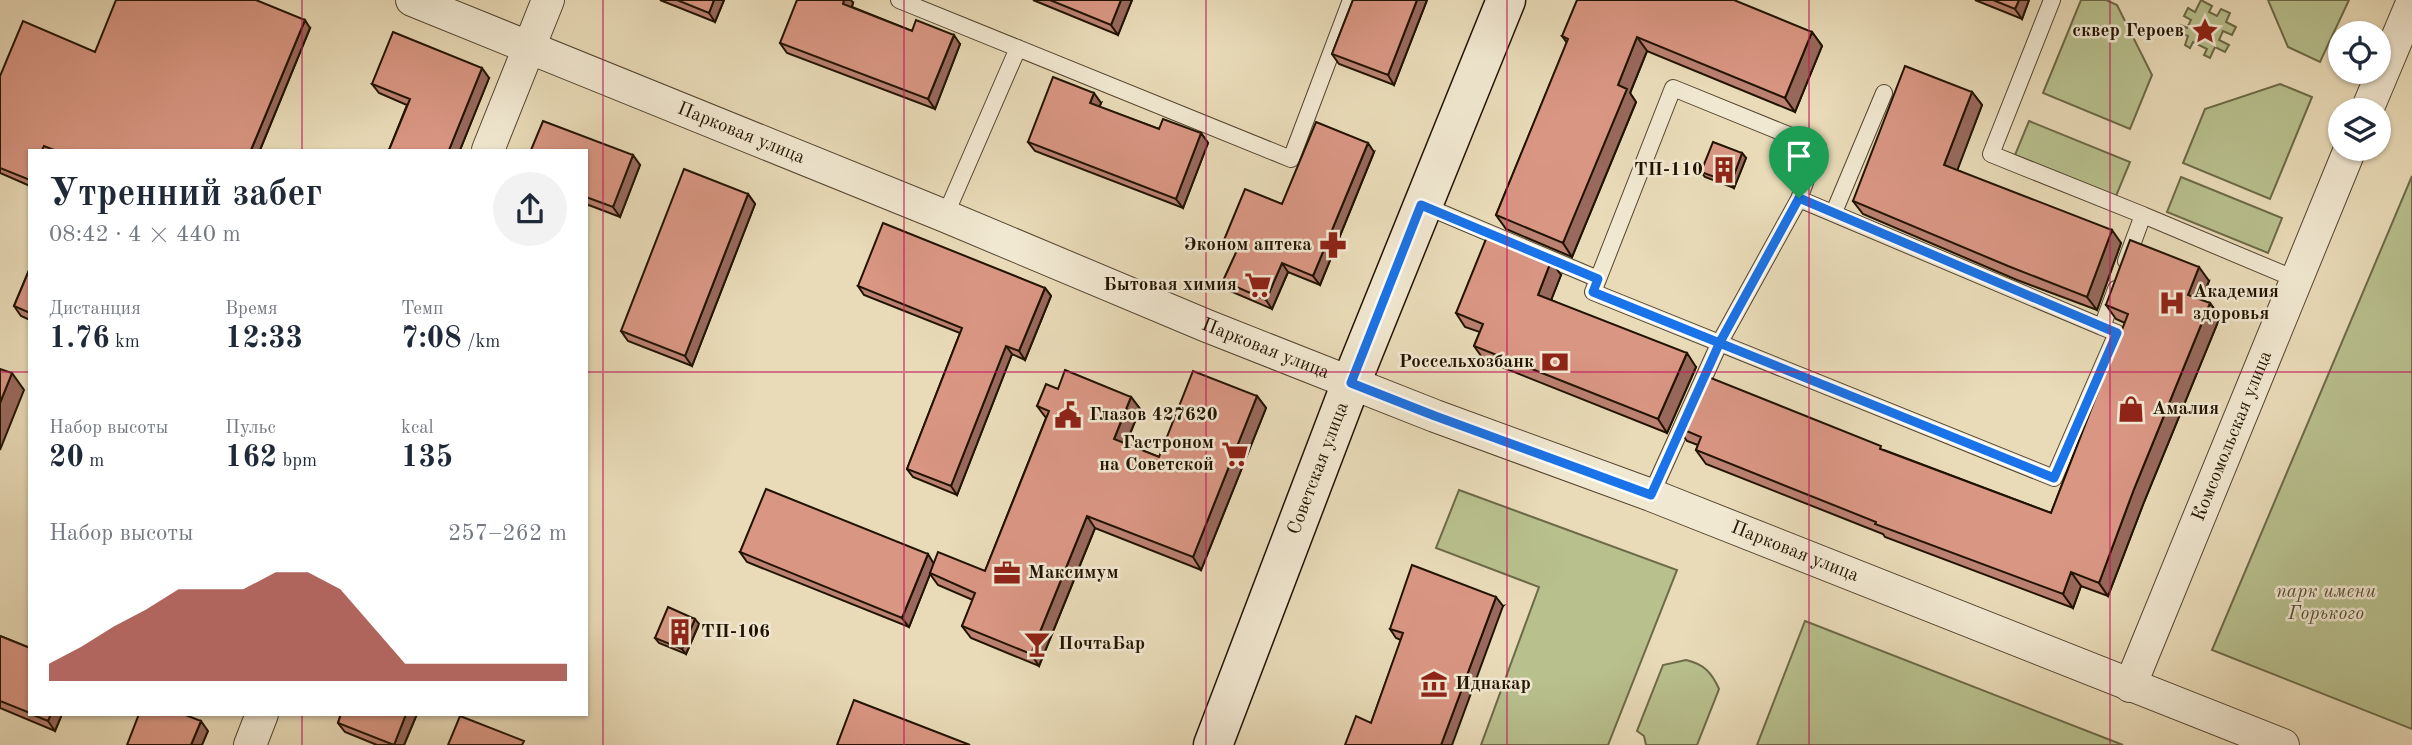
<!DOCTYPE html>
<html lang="ru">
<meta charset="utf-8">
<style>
:root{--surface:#fff;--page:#f2f2f3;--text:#1f2937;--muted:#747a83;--accent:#8f2418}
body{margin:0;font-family:"Old Standard TT",serif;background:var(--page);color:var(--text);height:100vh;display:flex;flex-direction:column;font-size:26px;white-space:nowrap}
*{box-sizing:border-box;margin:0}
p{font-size:23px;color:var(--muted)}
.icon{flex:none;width:38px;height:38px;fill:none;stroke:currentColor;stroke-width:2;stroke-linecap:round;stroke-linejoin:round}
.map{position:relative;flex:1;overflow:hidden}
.panel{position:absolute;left:28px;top:149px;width:560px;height:567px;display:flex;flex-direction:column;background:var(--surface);border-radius:0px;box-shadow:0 2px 5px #0004}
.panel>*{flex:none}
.fabs{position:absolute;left:2328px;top:21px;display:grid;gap:14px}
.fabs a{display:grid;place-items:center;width:63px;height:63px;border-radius:50%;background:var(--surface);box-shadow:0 2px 5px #0004;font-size:35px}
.pin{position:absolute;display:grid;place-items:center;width:60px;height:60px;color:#fff;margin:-72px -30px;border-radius:50% 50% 50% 0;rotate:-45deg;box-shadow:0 0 7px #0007}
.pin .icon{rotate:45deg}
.round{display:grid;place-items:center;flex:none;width:74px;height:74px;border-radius:37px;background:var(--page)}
.head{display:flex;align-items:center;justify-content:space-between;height:119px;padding:0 21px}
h1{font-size:38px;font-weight:800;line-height:52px}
.stats{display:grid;grid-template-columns:repeat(3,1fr);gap:10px;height:119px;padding:7px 21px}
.stats div{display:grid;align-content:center}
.stats b{font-size:30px;font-weight:800}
.stats small{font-size:19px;font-weight:400}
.stats p{font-size:19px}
.chart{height:196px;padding:14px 21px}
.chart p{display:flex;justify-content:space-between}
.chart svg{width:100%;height:126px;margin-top:7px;fill:var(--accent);opacity:.7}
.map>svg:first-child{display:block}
.green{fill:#b8c08e;stroke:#6c6a48;stroke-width:2}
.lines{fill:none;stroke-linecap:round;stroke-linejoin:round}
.lane-casing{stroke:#53452f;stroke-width:18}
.street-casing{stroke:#53452f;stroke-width:34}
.secondary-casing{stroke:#211301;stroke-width:41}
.lane{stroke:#f1e8d1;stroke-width:16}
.street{stroke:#f1e8d1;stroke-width:32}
.secondary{stroke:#f1e8d1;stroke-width:38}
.wall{fill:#bb8171;stroke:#211301;stroke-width:2}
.shaded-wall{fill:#98695c;stroke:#211301;stroke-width:2}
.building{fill:#d99683;stroke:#211301;stroke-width:2}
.route-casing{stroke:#fff;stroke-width:14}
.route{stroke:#1a73e8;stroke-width:9}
.grid{fill:none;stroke:#c2185b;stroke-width:2;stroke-opacity:0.55}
.labels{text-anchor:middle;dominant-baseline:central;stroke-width:5;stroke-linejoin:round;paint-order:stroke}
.poi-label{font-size:19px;font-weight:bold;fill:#211301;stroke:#f1e8d1;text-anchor:start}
.street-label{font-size:19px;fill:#211301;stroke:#f1e8d1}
.park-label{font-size:19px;font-style:italic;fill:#565032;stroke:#f1e8d1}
</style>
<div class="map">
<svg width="2412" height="745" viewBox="0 0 2412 745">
<rect width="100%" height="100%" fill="#e9dbb8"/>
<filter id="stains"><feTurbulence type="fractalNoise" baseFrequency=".00286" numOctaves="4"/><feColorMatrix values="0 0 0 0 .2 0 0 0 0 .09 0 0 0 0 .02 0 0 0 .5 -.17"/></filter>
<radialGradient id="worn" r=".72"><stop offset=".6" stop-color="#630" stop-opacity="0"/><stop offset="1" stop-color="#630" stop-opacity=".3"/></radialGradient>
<!-- green -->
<path class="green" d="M2081,0H2106L2117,5L2152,75L2130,129L2043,93Z
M2201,0L2212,6L2209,12L2217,16L2221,9L2230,13L2226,22L2236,27L2232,35L2223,31L2219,40L2229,45L2225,52L2215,47L2210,58L2204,55L2207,49L2193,42L2190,48L2185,45L2188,36L2178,32L2181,25L2187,28L2191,20L2184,16L2188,8L2195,12Z
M2268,0H2349L2320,62L2288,47Z
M2280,84L2312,97L2270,199L2183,163L2205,109Z
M2029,121L2130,162L2116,196L2015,155Z
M2412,176V729L2212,650Z
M2181,177L2282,218L2268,253L2167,212Z
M1459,490L1677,570L1608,745H1481L1539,587L1436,548Z
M1805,621L2123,745H1757Z
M1686,660C1704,664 1712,673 1719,689L1697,745H1646L1644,736L1637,731L1663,665Z"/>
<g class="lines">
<defs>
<path id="lane" d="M899,0L1291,159L1351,0
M2052,0L1991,154L2143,215
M1799,199L1818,147L1673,88L1593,292L2054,478L2117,333L2102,327
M1423,205L1598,279
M1834,212L1884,93
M945,216L1018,48
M2126,261L2143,215L2295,279
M1651,495L1720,342L1799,199L2102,327L2116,289"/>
<g id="street">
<path id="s1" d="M412,0L945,216L1207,326L1435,416L1651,495L2283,745"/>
<path d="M2367,110L2412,3"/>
<path d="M488,150L548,0"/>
<path id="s2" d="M2130,686L2350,149"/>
<path d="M250,745L262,714"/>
</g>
<g id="secondary">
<path id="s3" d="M1213,745L1351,383L1506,0"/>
</g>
</defs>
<!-- lane casing -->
<use href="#lane" class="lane-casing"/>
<!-- street casing -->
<use href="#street" class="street-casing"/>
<!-- secondary casing -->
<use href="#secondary" class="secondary-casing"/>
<!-- lane -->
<use href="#lane" class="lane"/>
<!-- street -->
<use href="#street" class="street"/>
<!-- secondary -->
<use href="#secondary" class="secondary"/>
</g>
<!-- wall -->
<path class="wall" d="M660,0H724L715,22Z
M1033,0H1132L1118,35Z
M1353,0H1427L1394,85L1339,64L1332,54Z
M1975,0H2029L2022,19Z
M853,3L852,7L912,31L960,44L935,109L787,53L780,43Z
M310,28L260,150H30V186L0,173V76L95,52Z
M1812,32L1822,46L1795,112L1647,51L1630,93L1636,102L1572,257L1506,229L1496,215L1567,43L1562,36Z
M489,78L460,150H389L407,105L379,93L372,84Z
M1972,92L1982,105L1957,170L2121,243L2097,310L2017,280L1863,214L1853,201Z
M1101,103L1099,107L1159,129L1201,133L1208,143L1183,208L1035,151L1028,142Z
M586,150L640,165L620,217L586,204Z
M1374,152L1320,285L1288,272L1272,309L1230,291L1223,281L1237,251L1230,249L1224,240L1282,204Z
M1742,153L1746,158L1734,188L1705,177L1701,172Z
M748,194L755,204L692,366L628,341L621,331Z
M30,268V320L21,316L14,306Z
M1561,275L1551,300L1696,367L1667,433L1484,360L1474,346L1480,332L1465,327L1456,313Z
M2209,281L2201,300L2210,303L2220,317L2144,502L2108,596L2081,586L2073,608L1885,537L1883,534L1706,464L1696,450L1698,445L1687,441L1677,427L1884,450L2051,513L2125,323L2116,319L2106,305Z
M858,286L1045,288L1051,296L1025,360L1012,354L957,495L913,477L907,469L960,333L864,295Z
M1058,389L1131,397L1140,409L1126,444L1159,457L1257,396L1266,408L1201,570L1095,528L1039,666L971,638L962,626L973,600L938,585L930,574L909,627L747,562L740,552L934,563L985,571L1046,418L1037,406Z
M1503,606L1371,723L1401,640L1396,638L1390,629Z
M699,624L686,654L659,643L655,638Z
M0,636L30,648V714H62L55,731L0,708Z
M341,714H417L404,745H377L345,732L338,723Z"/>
<!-- shaded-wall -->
<path class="shaded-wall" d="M714,0H724L715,22L709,13Z
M844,0H851L853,3L849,14L843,4Z
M1121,0H1132L1118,35L1111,25Z
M1417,0H1427L1394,85L1388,75Z
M2019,0H2029L2022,19L2015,9Z
M305,20L310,28L260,150H251Z
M1812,32L1822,46L1795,112L1785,98Z
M954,35L960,44L935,109L928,99Z
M1637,37L1647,51L1630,93L1636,102L1572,257L1563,243L1618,85Z
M482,68L489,78L460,150H449Z
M1972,92L1982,105L1954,179L1944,165Z
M1094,93L1101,103L1097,113L1090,103Z
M1201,133L1208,143L1183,208L1176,199Z
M1368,143L1374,152L1320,285L1313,276Z
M1742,153L1746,158L1734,188L1731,183Z
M633,155L640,165L620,217L613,207Z
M748,194L755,204L692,366L685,356Z
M2112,230L2121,243L2097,310L2087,297Z
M1551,261L1561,275L1548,308L1538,295Z
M1282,263L1288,272L1272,309L1266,300Z
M2199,267L2209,281L2198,308L2188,295Z
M1045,288L1051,296L1025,360L1019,351Z
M2210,303L2220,317L2144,502L2108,596L2099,583L2134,489Z
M1006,346L1012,354L957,495L951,486Z
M1687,353L1696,367L1667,433L1658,419Z
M12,373L24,390L0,450V403Z
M1257,396L1266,408L1201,570L1193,557Z
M1131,397L1140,409L1123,451L1114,439Z
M1087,516L1095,528L1039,666L1031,654Z
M928,554L934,564L909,627L902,618Z
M2071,572L2081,586L2073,608L2063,594Z
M1496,597L1503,606L1452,745H1441Z
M695,619L699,624L686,654L682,649Z
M51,714H62L55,731L48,721Z
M406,714H417L404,745H394Z
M201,721L208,731L202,745H191Z"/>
<!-- building -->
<path class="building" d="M116,0H256L305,20L251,150H54L44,146L42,150H30V180L0,168V76L23,21L95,52Z
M677,0H714L709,13Z
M797,0H844L843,4L912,31L916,20L954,35L928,99L780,43Z
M1050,0H1121L1111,25Z
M1353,0H1417L1388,75L1332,54Z
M1577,0H1734L1812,32L1785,98L1637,37L1618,85L1627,89L1563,243L1496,215L1568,39L1562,36Z
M1993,0H2019L2015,9Z
M393,32L482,68L449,150H389L410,99L372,84Z
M1905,66L1972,92L1944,165L2112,230L2087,297L2008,266L1853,201Z
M1053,77L1094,93L1090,103L1159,129L1163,119L1201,133L1176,199L1028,142Z
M543,121L633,155L613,207L586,197V150H531Z
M1316,122L1368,143L1313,276L1282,263L1266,300L1223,281L1239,246L1224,240L1245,189L1282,204Z
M1713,142L1742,153L1731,183L1701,172Z
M684,169L748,194L685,356L621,331Z
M883,223L1045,288L1019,351L1006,346L951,486L907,469L962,328L858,286Z
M1488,234L1551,261L1538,295L1687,353L1658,419L1474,346L1483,324L1456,313Z
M2130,240L2199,267L2188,295L2210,303L2134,489L2099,583L2071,572L2063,594L1875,524L1876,522L1696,450L1701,437L1677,427L1701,374L1881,446L1880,449L2051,513L2128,314L2106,305Z
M30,268V313L14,306Z
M0,369L12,373L0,403Z
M1065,370L1131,397L1114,439L1159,457L1193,371L1257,396L1193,557L1087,516L1031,654L962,626L975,593L930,573L938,552L985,571L1049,411L1037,406L1046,384L1058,389Z
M766,489L928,554L902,618L740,552Z
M1412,565L1496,597L1441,745H1345L1356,716L1371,723L1403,633L1390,629Z
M668,607L695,619L682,649L655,638Z
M0,636L30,648V713L0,701Z
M854,700L970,745H837Z
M31,714H51L48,721Z
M139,714H183L201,721L191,745H127Z
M341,714H406L394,745L338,723Z
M460,716L524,741L522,745H448Z"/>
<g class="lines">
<defs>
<path id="route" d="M1799,198L1720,342L1651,495L1435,416L1351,383L1421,205L1598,279L1593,292L2054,478L2117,333L1799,198"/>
</defs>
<!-- route casing -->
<use href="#route" class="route-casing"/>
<!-- route -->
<use href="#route" class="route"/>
</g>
<!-- grid -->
<path class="grid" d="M302,0V150M603,0V745M904,0V745M1206,0V745M1507,0V745M1809,0V745M2110,0V745M0,372H30M586,372H2412M302,714V745"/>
<!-- icons -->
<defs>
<symbol id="sight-bare" viewBox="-9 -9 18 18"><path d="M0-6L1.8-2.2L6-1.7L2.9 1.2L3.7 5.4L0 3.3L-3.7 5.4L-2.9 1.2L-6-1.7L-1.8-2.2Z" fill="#8f2418" stroke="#f1e8d1" stroke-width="2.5" paint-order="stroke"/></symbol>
<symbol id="building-bare" viewBox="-9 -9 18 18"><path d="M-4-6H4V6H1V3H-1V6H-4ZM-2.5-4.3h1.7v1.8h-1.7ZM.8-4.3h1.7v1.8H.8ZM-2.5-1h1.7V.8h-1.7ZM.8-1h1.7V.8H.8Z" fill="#8f2418" stroke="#f1e8d1" stroke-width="2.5" paint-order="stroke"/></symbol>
<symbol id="pharmacy-bare" viewBox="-9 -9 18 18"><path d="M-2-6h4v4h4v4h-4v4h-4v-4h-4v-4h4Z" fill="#8f2418" stroke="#f1e8d1" stroke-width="2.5" paint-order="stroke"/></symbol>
<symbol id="supermarket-bare" viewBox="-9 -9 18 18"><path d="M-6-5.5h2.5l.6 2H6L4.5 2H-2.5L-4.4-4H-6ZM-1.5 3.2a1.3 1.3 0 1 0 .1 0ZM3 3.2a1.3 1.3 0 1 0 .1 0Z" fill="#8f2418" stroke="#f1e8d1" stroke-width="2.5" paint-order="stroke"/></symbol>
<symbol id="hospital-bare" viewBox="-9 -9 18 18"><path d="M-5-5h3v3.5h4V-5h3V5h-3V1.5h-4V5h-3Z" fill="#8f2418" stroke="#f1e8d1" stroke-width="2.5" paint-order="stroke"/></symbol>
<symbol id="bank-bare" viewBox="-9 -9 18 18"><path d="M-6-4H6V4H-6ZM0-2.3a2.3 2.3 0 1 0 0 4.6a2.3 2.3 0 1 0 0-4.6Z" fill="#8f2418" stroke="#f1e8d1" stroke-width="2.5" paint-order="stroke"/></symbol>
<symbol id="shop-bare" viewBox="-9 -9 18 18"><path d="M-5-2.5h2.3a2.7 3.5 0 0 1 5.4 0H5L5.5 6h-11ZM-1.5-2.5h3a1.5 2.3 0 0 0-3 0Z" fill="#8f2418" stroke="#f1e8d1" stroke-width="2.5" paint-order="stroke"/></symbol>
<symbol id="civic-bare" viewBox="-9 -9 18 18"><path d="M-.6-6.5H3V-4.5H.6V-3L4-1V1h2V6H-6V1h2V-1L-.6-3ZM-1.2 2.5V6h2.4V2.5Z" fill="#8f2418" stroke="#f1e8d1" stroke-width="2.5" paint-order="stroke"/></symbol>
<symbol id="office-bare" viewBox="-9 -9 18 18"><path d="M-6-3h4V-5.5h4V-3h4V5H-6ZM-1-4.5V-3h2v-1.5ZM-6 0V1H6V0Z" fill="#8f2418" stroke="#f1e8d1" stroke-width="2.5" paint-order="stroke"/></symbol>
<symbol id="bar-bare" viewBox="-9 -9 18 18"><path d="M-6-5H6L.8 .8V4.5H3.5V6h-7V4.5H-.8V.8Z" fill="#8f2418" stroke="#f1e8d1" stroke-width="2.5" paint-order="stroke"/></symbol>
<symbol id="museum-bare" viewBox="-9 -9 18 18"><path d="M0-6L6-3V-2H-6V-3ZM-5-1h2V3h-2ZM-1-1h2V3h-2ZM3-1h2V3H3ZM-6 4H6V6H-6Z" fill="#8f2418" stroke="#f1e8d1" stroke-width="2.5" paint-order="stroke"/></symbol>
</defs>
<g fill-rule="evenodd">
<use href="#sight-bare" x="2186" y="12" width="38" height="38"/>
<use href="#building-bare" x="1705" y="151" width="38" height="38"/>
<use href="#pharmacy-bare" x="1314" y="226" width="38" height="38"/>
<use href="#supermarket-bare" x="1239" y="266" width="38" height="38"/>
<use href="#hospital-bare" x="2153" y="284" width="38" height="38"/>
<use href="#bank-bare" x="1536" y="343" width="38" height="38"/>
<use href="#shop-bare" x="2112" y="390" width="38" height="38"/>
<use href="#civic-bare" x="1049" y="396" width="38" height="38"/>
<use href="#supermarket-bare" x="1216" y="435" width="38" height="38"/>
<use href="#office-bare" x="988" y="554" width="38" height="38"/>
<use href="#building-bare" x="661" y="613" width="38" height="38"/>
<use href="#bar-bare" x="1018" y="625" width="38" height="38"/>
<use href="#museum-bare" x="1415" y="665" width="38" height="38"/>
</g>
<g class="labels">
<!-- poi labels -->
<g class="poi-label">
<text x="2184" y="31" text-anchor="end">сквер Героев</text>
<text x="1703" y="170" text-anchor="end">ТП-110</text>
<text x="1312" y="245" text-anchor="end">Эконом аптека</text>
<text x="1237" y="285" text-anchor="end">Бытовая химия</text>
<text x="2193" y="292">Академия<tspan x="2193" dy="22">здоровья</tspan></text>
<text x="1534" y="362" text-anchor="end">Россельхозбанк</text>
<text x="2152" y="409">Амалия</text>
<text x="1089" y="415">Глазов 427620</text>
<text x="1214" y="443" text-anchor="end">Гастроном<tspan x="1214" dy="22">на Советской</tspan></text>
<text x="1028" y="573">Максимум</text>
<text x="701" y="632">ТП-106</text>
<text x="1058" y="644">ПочтаБар</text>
<text x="1455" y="684">Иднакар</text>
</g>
<!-- street labels -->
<g class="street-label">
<text stroke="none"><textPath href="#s1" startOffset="355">Парковая улица</textPath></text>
<text stroke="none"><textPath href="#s1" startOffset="922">Парковая улица</textPath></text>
<text stroke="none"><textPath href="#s2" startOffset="270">Комсомольская улица</textPath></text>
<text stroke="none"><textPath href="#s3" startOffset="296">Советская улица</textPath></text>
<text stroke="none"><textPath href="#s1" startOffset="1489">Парковая улица</textPath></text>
</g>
<!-- park labels -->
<g class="park-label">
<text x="2326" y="592">парк имени<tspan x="2326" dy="22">Горького</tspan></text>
</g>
</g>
<rect width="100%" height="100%" filter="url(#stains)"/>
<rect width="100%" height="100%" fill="url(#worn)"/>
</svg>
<div class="fabs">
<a><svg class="icon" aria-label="locate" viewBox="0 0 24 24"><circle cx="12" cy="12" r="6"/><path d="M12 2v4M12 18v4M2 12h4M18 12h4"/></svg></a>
<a><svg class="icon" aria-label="layers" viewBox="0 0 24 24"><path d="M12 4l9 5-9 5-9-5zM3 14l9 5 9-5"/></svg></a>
</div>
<div class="pin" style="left:1799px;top:198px;background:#1e9e55"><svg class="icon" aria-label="arrive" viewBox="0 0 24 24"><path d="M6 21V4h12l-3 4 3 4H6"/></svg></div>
<section class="panel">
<div class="head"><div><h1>Утренний забег</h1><p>08:42 · 4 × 440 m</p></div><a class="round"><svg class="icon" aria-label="share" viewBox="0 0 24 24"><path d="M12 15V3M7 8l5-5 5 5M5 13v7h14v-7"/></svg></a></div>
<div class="stats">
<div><p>Дистанция</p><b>1.76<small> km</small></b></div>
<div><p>Время</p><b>12:33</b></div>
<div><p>Темп</p><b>7:08<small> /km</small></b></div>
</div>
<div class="stats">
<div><p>Набор высоты</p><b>20<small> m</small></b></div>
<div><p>Пульс</p><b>162<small> bpm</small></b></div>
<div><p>kcal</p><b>135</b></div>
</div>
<div class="chart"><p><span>Набор высоты</span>257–262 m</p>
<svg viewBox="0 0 160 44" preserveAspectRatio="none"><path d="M0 44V38L10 32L20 25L30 19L40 12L50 12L60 12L70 6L80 6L90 12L100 25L110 38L120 38L130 38L140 38L150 38L160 38V44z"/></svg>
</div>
</section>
</div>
